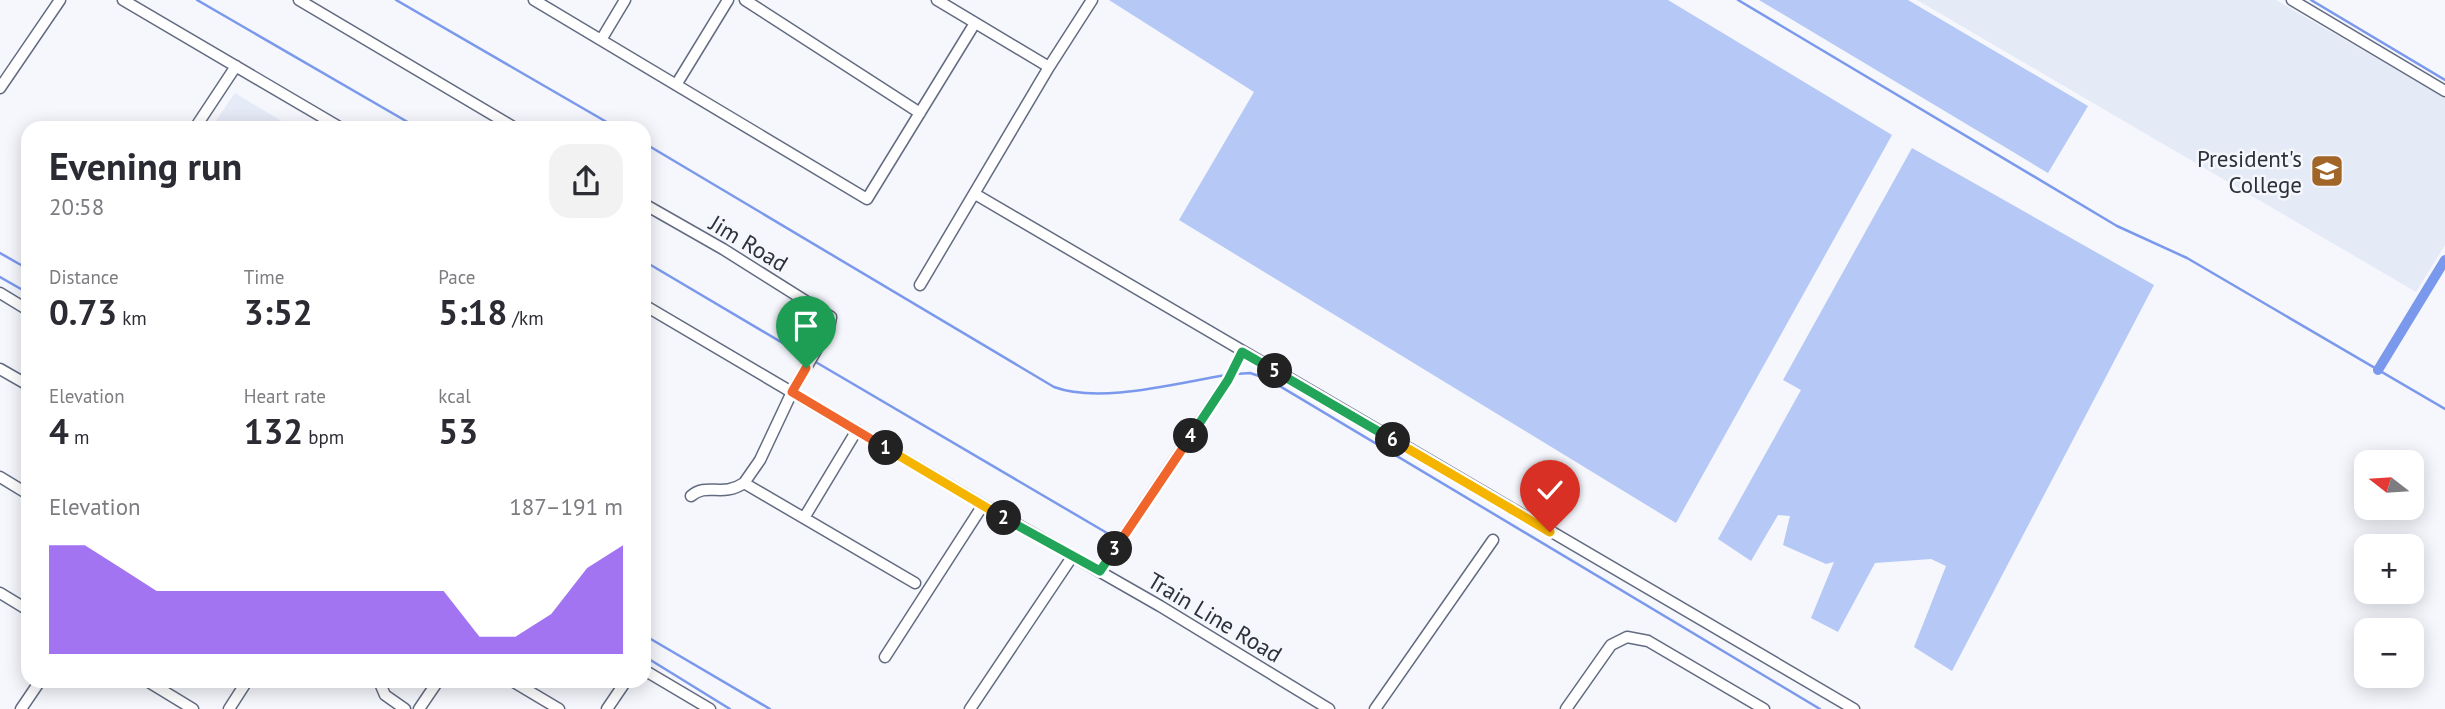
<!DOCTYPE html>
<meta charset="utf-8">
<style>
:root{--surface:#fff;--page:#f2f2f3;--text:#2b2b33;--muted:#7c7c81;--accent:#7c3aed}
body{margin:0;font-family:"PT Sans",sans-serif;background:var(--page);color:var(--text);height:100vh;display:flex;flex-direction:column;font-size:26px;white-space:nowrap}
*{box-sizing:border-box;margin:0}
p{font-size:23px;color:var(--muted)}
.icon{flex:none;width:38px;height:38px;fill:none;stroke:currentColor;stroke-width:2;stroke-linecap:round;stroke-linejoin:round}
.map{position:relative;flex:1;overflow:hidden}
.side{position:absolute;left:21px;top:121px;width:630px;height:567px;display:flex;flex-direction:column;background:var(--surface);border-radius:21px;box-shadow:0 4px 18px #0003}
.side>*{flex:none}
.needle{width:46px;rotate:287deg}
.controls{position:absolute;left:2354px;top:450px;display:grid;gap:14px}
.controls a{display:grid;place-items:center;width:70px;height:70px;border-radius:14px;background:var(--surface);box-shadow:0 4px 18px #0003;font-size:35px}
.pin{position:absolute;display:grid;place-items:center;width:60px;height:60px;color:#fff;margin:-72px -30px;border-radius:50% 50% 50% 0;rotate:-45deg;box-shadow:0 0 7px #0007}
.pin .icon{rotate:45deg}
.km{position:absolute;width:35px;height:35px;margin:-18px;border-radius:50%;background:#222;color:#fff;font-size:19px;line-height:35px;text-align:center}
.round{display:grid;place-items:center;flex:none;width:74px;height:74px;border-radius:21px;background:var(--page)}
.overview{display:flex;align-items:center;justify-content:space-between;height:119px;padding:0 28px}
h1{font-size:38px;font-weight:600;line-height:52px}
.metrics{display:grid;grid-template-columns:repeat(3,1fr);gap:10px;height:119px;padding:7px 28px}
.metrics div{display:grid;align-content:center}
.metrics b{font-size:35px;font-weight:600}
.metrics small{font-size:19px;font-weight:400}
.metrics p{font-size:19px}
.chart{height:196px;padding:14px 28px}
.chart p{display:flex;justify-content:space-between}
.chart svg{width:100%;height:126px;margin-top:7px;fill:var(--accent);opacity:.7}
.map>svg:first-child{display:block}
.built{fill:#e5eaf7}
.green{fill:#b5c8f6}
.lines{fill:none;stroke-linecap:round;stroke-linejoin:round}
.stream{stroke:#7b99ec;stroke-width:2.5}
.canal{stroke:#7b99ec;stroke-width:10}
.street-casing{stroke:#636b81;stroke-width:13}
.street{stroke:#fff;stroke-width:10}
.split-1-casing{stroke:#fff;stroke-width:14}
.split-2-casing{stroke:#fff;stroke-width:14}
.split-3-casing{stroke:#fff;stroke-width:14}
.split-4-casing{stroke:#fff;stroke-width:14}
.split-5-casing{stroke:#fff;stroke-width:14}
.split-6-casing{stroke:#fff;stroke-width:14}
.split-7-casing{stroke:#fff;stroke-width:14}
.split-8-casing{stroke:#fff;stroke-width:14}
.split-1{stroke:#f0652b;stroke-width:9}
.split-2{stroke:#f5b400;stroke-width:9}
.split-3{stroke:#22a559;stroke-width:9}
.split-4{stroke:#f0652b;stroke-width:9}
.split-5{stroke:#22a559;stroke-width:9}
.split-6{stroke:#22a559;stroke-width:9}
.split-7{stroke:#f5b400;stroke-width:9}
.split-8{stroke:#f5b400;stroke-width:9}
.labels{text-anchor:middle;dominant-baseline:central;stroke-width:5;stroke-linejoin:round;paint-order:stroke}
.poi-label{font-size:23px;fill:#2d313b;stroke:#f5f7fd;text-anchor:end}
.street-label{font-size:23px;fill:#2d313b;stroke:#f5f7fd}
</style>
<div class="map">
<svg width="2445" height="709" viewBox="0 0 2445 709">
<rect width="100%" height="100%" fill="#f5f7fd"/>
<!-- built -->
<path class="built" d="M1917,0H2276L2445,98V245L2416,292Z
M235,93L293,128H211Z"/>
<!-- green -->
<path class="green" d="M1109,0H1668L1892,135L1676,523L1179,220L1254,92Z
M1759,0H1908L2088,106L2048,173Z
M1912,148L2154,285L1952,671L1914,647L1946,566L1931,559L1875,563L1838,632L1811,618L1834,562L1826,564L1783,545L1790,516L1778,515L1751,561L1718,539L1801,390L1783,380Z"/>
<g class="lines">
<!-- stream -->
<path class="stream" d="M197,0L418,128
M396,0L617,128
M1738,0L2117,226L2187,258L2445,409
M2311,0L2445,80
M644,143L1054,387C1100,404 1176,383 1226,375
M0,253L28,269
M644,261L808,358
M0,277L28,293
M814,361L1107,533
M1236,374L1250,373L1268,379L1820,709
M644,635L770,709
M644,656L730,709"/>
<!-- canal -->
<path class="canal" d="M2378,370L2445,260"/>
<defs>
<path id="street" d="M123,0L341,128
M299,0L515,128
M534,0L867,199L975,23
M745,0L920,113
M937,0L1049,67
M2292,0L2445,91
M601,40L625,0
M676,85L728,0
M0,88L60,0
M195,128L236,66
M975,194L1854,709
M644,204L723,249L831,317L829,328L792,392L760,460L744,483
M920,285L1049,67L1092,0
M0,293L28,310
M644,305L983,505L1160,606L1329,709
M0,369L28,385
M0,477L28,494
M691,496C707,482 722,498 744,483L915,583
M804,518L857,430
M1100,571L1228,380L1242,352
M0,593L28,610
M885,657L983,505
M644,670L710,709
M147,681L193,709
M379,681L385,695L405,709
M512,681L559,709
M21,709L40,681
M229,709L247,681
M419,709L438,681
M607,709L626,681
M970,709L1072,557
M1375,709L1493,540
M1566,709L1611,645L1627,637L1648,641L1764,709"/>
</defs>
<!-- street casing -->
<use href="#street" class="street-casing"/>
<!-- street -->
<use href="#street" class="street"/>
</g>
<g class="lines">
<defs>
<path id="split-1" d="M806,368L792,392L886,448"/>
<path id="split-2" d="M886,448L1004,518"/>
<path id="split-3" d="M1004,518L1100,571L1115,549"/>
<path id="split-4" d="M1115,549L1191,436"/>
<path id="split-5" d="M1191,436L1228,380L1242,352L1275,371"/>
<path id="split-6" d="M1275,371L1393,440"/>
<path id="split-7" d="M1393,440L1511,509"/>
<path id="split-8" d="M1511,509L1550,532"/>
</defs>
<!-- split-1 casing -->
<use href="#split-1" class="split-1-casing"/>
<!-- split-2 casing -->
<use href="#split-2" class="split-2-casing"/>
<!-- split-3 casing -->
<use href="#split-3" class="split-3-casing"/>
<!-- split-4 casing -->
<use href="#split-4" class="split-4-casing"/>
<!-- split-5 casing -->
<use href="#split-5" class="split-5-casing"/>
<!-- split-6 casing -->
<use href="#split-6" class="split-6-casing"/>
<!-- split-7 casing -->
<use href="#split-7" class="split-7-casing"/>
<!-- split-8 casing -->
<use href="#split-8" class="split-8-casing"/>
<!-- split-1 -->
<use href="#split-1" class="split-1"/>
<!-- split-2 -->
<use href="#split-2" class="split-2"/>
<!-- split-3 -->
<use href="#split-3" class="split-3"/>
<!-- split-4 -->
<use href="#split-4" class="split-4"/>
<!-- split-5 -->
<use href="#split-5" class="split-5"/>
<!-- split-6 -->
<use href="#split-6" class="split-6"/>
<!-- split-7 -->
<use href="#split-7" class="split-7"/>
<!-- split-8 -->
<use href="#split-8" class="split-8"/>
</g>
<!-- icons -->
<defs>
<symbol id="school-square" viewBox="-11 -11 22 22"><rect x="-9" y="-9" width="18" height="18" rx="4" fill="#a16528" stroke="#f5f7fd"/><path d="M0-5L7-2L0 1L-7-2ZM-4 1L0 2.5L4 1V4Q0 6-4 4Z" fill="#fff"/></symbol>
</defs>
<g fill-rule="evenodd">
<use href="#school-square" x="2308" y="152" width="38" height="38"/>
</g>
<g class="labels">
<!-- poi labels -->
<g class="poi-label">
<text x="2302" y="158">President's<tspan x="2302" dy="26">College</tspan></text>
</g>
<!-- street labels -->
<g class="street-label">
<text transform="translate(749 243) rotate(31)">Jim Road</text>
<text transform="translate(1215 617) rotate(31)">Train Line Road</text>
</g>
</g>
</svg>
<div class="controls">
<a><svg class="needle" viewBox="-14 -14 28 28"><path d="M0-13l5 13h-10z" fill="#e53935"/><path d="M0 13l5-13h-10z" fill="#7c7c81"/></svg></a>
<a>+</a>
<a>−</a>
</div>
<div class="pin" style="left:806px;top:368px;background:#1e9e55"><svg class="icon" aria-label="arrive" viewBox="0 0 24 24"><path d="M6 21V4h12l-3 4 3 4H6"/></svg></div>
<div class="pin" style="left:1550px;top:532px;background:#d93025"><svg class="icon" aria-label="check" viewBox="0 0 24 24"><path d="M5 12l5 5 9-10"/></svg></div>
<b class="km" style="left:886px;top:448px">1</b>
<b class="km" style="left:1004px;top:518px">2</b>
<b class="km" style="left:1115px;top:549px">3</b>
<b class="km" style="left:1191px;top:436px">4</b>
<b class="km" style="left:1275px;top:371px">5</b>
<b class="km" style="left:1393px;top:440px">6</b>
<section class="side">
<div class="overview"><div><h1>Evening run</h1><p>20:58</p></div><a class="round"><svg class="icon" aria-label="share" viewBox="0 0 24 24"><path d="M12 15V3M7 8l5-5 5 5M5 13v7h14v-7"/></svg></a></div>
<div class="metrics">
<div><p>Distance</p><b>0.73<small> km</small></b></div>
<div><p>Time</p><b>3:52</b></div>
<div><p>Pace</p><b>5:18<small> /km</small></b></div>
</div>
<div class="metrics">
<div><p>Elevation</p><b>4<small> m</small></b></div>
<div><p>Heart rate</p><b>132<small> bpm</small></b></div>
<div><p>kcal</p><b>53</b></div>
</div>
<div class="chart"><p><span>Elevation</span>187–191 m</p>
<svg viewBox="0 0 160 44" preserveAspectRatio="none"><path d="M0 44V6L10 6L20 14L30 22L40 22L50 22L60 22L70 22L80 22L90 22L100 22L110 22L120 38L130 38L140 30L150 14L160 6V44z"/></svg>
</div>
</section>
</div>
